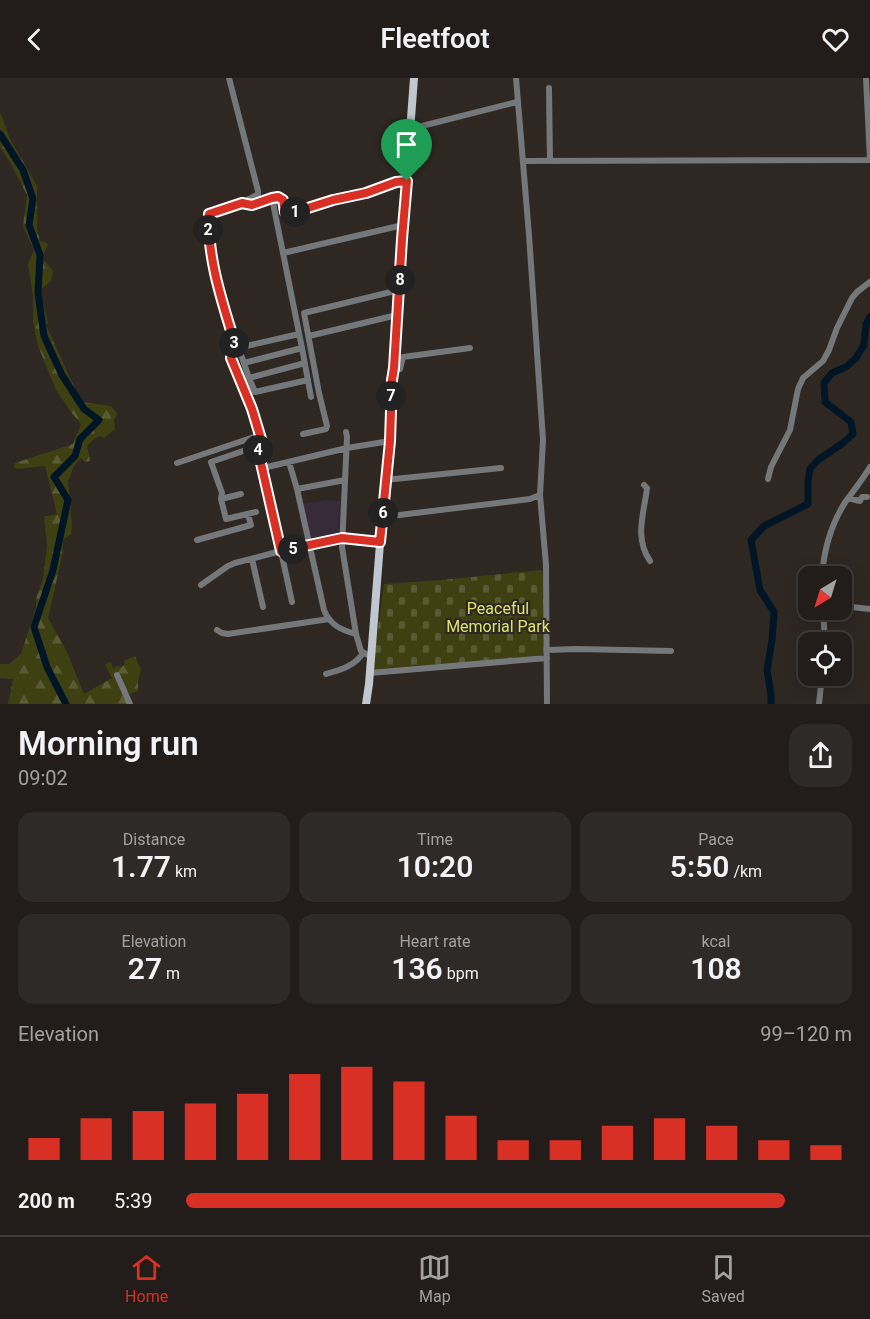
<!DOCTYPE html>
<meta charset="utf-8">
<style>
:root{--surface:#221d1a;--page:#2e2a27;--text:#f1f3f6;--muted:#a2a2a2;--line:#3f3b39;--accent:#d93025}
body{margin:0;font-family:Roboto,sans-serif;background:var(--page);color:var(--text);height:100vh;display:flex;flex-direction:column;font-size:22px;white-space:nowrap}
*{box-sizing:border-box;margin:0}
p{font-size:20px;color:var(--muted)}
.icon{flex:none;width:33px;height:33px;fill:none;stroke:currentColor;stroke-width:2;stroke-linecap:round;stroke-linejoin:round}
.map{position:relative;height:626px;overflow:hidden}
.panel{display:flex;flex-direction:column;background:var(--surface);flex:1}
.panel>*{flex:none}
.needle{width:39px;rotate:218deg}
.fabs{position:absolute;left:798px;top:488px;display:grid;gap:12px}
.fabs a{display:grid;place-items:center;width:54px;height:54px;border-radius:12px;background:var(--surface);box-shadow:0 3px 15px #0003,0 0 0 2px var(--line);font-size:30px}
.pin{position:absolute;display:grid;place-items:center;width:51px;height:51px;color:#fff;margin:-62px -26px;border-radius:50% 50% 50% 0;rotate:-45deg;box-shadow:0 0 6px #0007}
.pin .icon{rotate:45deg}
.km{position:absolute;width:30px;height:30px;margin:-15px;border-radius:50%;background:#222;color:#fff;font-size:16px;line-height:30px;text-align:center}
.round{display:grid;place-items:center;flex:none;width:63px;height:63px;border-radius:18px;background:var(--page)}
.summary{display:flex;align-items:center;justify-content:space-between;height:102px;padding:0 18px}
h1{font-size:33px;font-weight:600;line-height:45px}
.metrics{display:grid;grid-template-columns:repeat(3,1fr);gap:9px;height:102px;padding:6px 18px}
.metrics div{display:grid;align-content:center;border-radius:15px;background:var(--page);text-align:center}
.metrics b{font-size:30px;font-weight:600}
.metrics small{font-size:16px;font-weight:400}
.metrics p{font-size:16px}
.chart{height:168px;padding:12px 18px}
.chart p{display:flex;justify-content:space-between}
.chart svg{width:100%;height:108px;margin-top:6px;stroke:var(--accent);stroke-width:6}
ul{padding:0 18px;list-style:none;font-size:20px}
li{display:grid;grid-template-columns:96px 72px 1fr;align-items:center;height:45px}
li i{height:15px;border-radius:8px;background:var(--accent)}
header{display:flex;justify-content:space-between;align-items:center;height:78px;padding:0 18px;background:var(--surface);font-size:27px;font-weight:600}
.dock{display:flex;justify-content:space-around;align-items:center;height:84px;border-top:2px solid var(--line);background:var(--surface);font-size:16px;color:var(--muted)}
.dock a{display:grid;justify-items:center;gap:3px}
.dock .active{color:var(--accent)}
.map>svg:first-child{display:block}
.education{fill:#372b3a}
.forest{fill:url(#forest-firs)}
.cemetery{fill:url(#cemetery-stones)}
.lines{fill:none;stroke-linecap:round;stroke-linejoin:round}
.river{stroke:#001626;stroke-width:7}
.minor{stroke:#74787b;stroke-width:6}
.major{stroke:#c0c7ce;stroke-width:8}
.route-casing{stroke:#fff;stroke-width:12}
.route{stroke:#d93025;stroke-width:8}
.labels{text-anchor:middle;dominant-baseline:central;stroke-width:4.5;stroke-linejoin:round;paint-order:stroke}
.park-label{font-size:16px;fill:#dde36e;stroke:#2e2722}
</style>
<header><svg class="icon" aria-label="back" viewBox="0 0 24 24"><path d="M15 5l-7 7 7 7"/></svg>Fleetfoot<svg class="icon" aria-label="heart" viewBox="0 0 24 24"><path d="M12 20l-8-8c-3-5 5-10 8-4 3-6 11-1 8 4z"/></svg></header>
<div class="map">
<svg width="870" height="626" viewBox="0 0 870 626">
<defs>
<pattern id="forest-firs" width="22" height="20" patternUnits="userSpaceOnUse" patternTransform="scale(1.5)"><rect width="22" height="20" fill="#3e4012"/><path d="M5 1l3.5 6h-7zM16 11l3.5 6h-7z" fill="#595b34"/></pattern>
<pattern id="cemetery-stones" width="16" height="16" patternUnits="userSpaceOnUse" patternTransform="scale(1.5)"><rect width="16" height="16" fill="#3e4012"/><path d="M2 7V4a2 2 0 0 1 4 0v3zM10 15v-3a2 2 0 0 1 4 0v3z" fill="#595b34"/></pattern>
</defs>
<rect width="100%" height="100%" fill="#2e2722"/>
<!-- education -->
<path class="education" d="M327,422L340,423L338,458L310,464L302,426Z"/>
<!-- forest -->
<path class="forest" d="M0,34L10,61L37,108V151L40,163L48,166L42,180L53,193L51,203L40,212L48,245L46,247L81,324L111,328L117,335L114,342L115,351L104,360L100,358L95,360L87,368L90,383L85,384L81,380L74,388L68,402L72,447L71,456L63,462V474L48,540L66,572L84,616L112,600L105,586L111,584L113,590L117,588L122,589L124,586L125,582L135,578L141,592L138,603V613L128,617L131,626H8L13,601L0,600V586H9L21,576L36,530V520L43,501L47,468L44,438H49L57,436L45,388L17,391L14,389L15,385L73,366L81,346L71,334L56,312L38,268L33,243V218L28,186L34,172L23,148L27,117L11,86L0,69Z"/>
<!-- cemetery -->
<path class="cemetery" d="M542,492L544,508L545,577L372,593L384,506L441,502Z"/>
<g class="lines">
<!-- river -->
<path class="river" d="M0,56L23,92L33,121L29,147L40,177L38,215L44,258L62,297L84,331L99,342L80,361L75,378L54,399L68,422L53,492L34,549L47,589L66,626
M771,626V616L767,592L772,562L774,534L760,512L751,462L764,448L808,426V403L810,391L818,382L843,365L853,356L851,344L825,324L824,305L832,295L846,289L856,280L864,267L866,246L870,239"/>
<!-- minor -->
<path class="minor" d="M229,0L258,113V116C243,126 226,130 209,136C207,182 223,226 235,269L232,275L231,280L252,331L262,364L261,367L211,384L222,415L221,421L226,441L256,434
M516,0L529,157L543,362L540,417L546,487L547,626
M549,10L550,83
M410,51L517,24
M524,83L870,82L866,0
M272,120L302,270L311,319
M242,125C245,126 251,127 253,126C264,125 272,116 283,122L285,134L289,136L333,122L366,115L396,104L407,103
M283,175L403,147
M299,256L242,269L239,271L249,300L255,314L308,302
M309,258L397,237
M244,285L302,270
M400,291L403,279L470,270
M249,300L305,285
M346,354L347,359L342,469L356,556L361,573L371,579
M303,356L326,351L327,348L319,315L304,235L399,212
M258,368L292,524
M289,384L297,411L324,532C330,547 341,552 356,556
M177,385L260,357
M263,390L347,370L390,363
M768,401L771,389L790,352L798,311L803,300L823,283L829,272L837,250L852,220L857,214L870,204
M385,402L501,390
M644,407L647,410C644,436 634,459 650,483
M297,411L345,402
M848,420L860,423L862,419H867
M221,421L241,416
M383,439L530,421L540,417
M197,462L251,447L248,436
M252,481L263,529
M822,498C824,471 831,446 846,423C854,412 863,401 870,389
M201,507L228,488L235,485L281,473L342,460L380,463
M842,528L870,531
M823,531L825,564
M217,552L222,555L228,556L329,541
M547,572L577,571L671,573
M370,595L547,580
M326,596C340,592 355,588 363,575
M117,597L130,626
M819,626L822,597"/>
<!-- major -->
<path class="major" d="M366,626L369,606L385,402L390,363L392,302L394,290L402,161L414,0"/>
</g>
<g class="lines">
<defs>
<path id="route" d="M407,103L402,161L394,290L392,302L390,363L380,464L342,460L281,473L258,372V368L261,367L262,364L252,331L231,280L232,275L236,269C223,226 207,181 209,136L242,125L252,127L272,120L278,119L283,122L285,134L287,136H289L333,122L366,115L396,104Z"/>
</defs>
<!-- route casing -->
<use href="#route" class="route-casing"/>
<!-- route -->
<use href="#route" class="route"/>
</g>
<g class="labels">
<!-- park labels -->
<g class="park-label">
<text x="498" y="530">Peaceful<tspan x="498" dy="18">Memorial Park</tspan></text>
</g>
</g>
</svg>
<div class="fabs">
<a><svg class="needle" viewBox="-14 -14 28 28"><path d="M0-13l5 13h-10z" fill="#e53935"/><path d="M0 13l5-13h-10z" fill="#a2a2a2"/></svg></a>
<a><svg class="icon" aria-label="locate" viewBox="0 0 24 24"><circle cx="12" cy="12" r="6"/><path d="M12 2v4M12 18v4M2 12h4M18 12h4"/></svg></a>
</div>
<div class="pin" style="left:407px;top:103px;background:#1e9e55"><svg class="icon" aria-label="arrive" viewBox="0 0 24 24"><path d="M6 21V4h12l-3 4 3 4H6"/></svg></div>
<b class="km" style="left:295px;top:134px">1</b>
<b class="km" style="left:208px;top:152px">2</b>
<b class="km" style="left:234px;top:265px">3</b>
<b class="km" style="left:258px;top:372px">4</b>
<b class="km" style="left:293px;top:471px">5</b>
<b class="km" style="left:383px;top:435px">6</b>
<b class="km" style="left:391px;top:318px">7</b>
<b class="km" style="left:400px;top:202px">8</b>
</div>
<section class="panel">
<div class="summary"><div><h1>Morning run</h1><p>09:02</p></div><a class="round"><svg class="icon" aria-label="share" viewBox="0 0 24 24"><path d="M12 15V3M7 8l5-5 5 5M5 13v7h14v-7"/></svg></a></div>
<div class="metrics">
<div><p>Distance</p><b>1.77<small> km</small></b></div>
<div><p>Time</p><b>10:20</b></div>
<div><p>Pace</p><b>5:50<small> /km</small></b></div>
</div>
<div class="metrics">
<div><p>Elevation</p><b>27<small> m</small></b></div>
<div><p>Heart rate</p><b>136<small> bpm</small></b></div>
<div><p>kcal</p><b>108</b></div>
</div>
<div class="chart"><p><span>Elevation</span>99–120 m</p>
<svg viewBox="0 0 160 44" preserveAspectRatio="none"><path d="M5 44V35M15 44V27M25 44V24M35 44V21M45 44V17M55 44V9M65 44V6M75 44V12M85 44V26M95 44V36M105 44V36M115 44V30M125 44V27M135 44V30M145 44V36M155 44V38"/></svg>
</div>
<ul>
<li><b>200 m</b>5:39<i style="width:90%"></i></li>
</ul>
</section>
<nav class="dock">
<a class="active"><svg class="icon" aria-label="home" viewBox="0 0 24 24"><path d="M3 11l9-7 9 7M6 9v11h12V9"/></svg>Home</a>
<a><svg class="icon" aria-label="map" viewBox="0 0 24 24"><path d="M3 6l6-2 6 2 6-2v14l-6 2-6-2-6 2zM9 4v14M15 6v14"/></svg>Map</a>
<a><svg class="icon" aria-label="saved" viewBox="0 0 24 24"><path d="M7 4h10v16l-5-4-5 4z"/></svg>Saved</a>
</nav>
